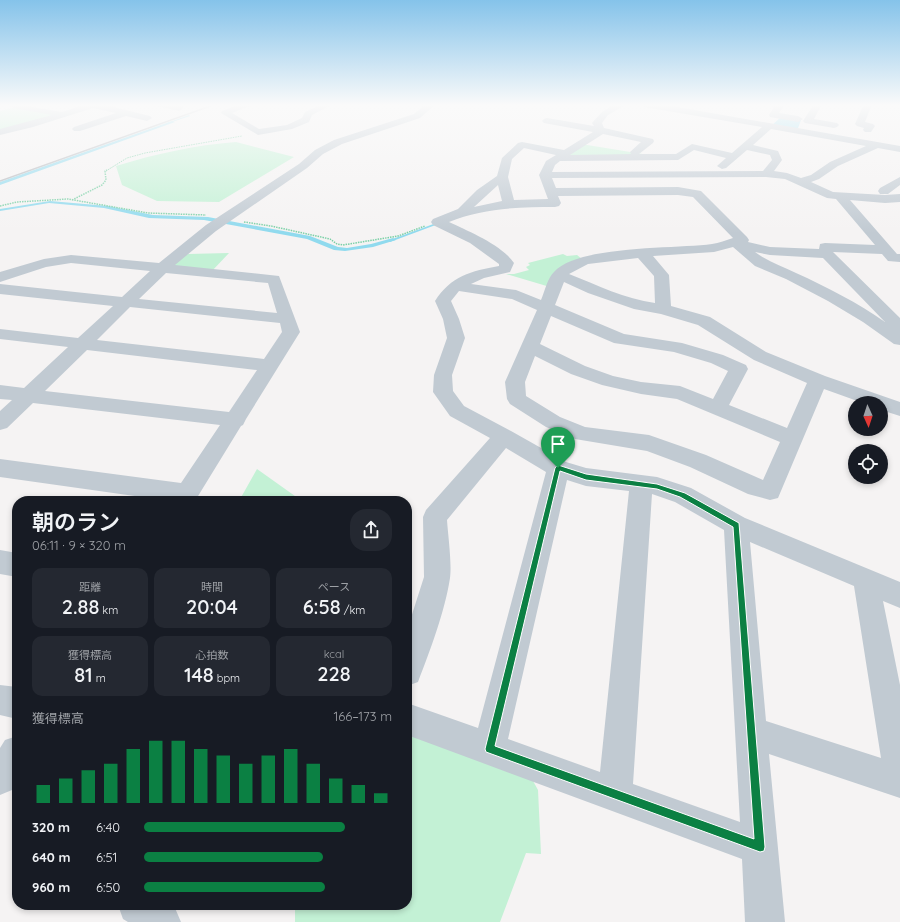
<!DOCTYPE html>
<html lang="ja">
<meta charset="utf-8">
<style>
:root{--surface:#171b24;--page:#242831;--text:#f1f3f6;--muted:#9ea1a6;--accent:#0b8043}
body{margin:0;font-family:Quicksand,"Noto Sans JP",sans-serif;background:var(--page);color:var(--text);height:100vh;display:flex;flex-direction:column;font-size:15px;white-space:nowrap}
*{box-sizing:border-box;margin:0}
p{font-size:13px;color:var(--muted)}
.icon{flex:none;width:22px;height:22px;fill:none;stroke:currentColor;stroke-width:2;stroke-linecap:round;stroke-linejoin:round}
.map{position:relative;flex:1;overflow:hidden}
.sheet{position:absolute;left:12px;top:496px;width:400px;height:414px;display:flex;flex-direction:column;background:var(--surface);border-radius:16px;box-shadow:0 2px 6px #0003}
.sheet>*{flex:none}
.needle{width:26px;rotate:177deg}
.controls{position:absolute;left:848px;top:396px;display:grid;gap:8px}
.controls a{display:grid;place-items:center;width:40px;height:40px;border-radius:50%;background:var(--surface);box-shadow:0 2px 6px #0003;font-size:20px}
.pin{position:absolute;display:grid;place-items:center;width:34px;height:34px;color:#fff;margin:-41px -17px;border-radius:50% 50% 50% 0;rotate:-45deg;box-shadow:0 0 4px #0007}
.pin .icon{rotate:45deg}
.round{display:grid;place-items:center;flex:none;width:42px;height:42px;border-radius:16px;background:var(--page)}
.overview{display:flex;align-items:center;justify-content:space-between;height:68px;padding:0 20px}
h1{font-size:22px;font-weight:600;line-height:30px}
.figures{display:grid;grid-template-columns:repeat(3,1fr);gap:6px;height:68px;padding:4px 20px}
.figures div{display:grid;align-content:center;border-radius:10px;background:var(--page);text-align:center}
.figures b{font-size:20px;font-weight:600}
.figures small{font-size:11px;font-weight:400}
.figures p{font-size:11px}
.chart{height:112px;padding:8px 20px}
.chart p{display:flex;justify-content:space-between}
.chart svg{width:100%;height:72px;margin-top:4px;stroke:var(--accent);stroke-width:6}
ul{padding:0 20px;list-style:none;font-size:13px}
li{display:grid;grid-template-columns:64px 48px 1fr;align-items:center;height:30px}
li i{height:10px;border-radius:5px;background:var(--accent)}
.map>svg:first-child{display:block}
.green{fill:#c3f1d5}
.water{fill:#90daee}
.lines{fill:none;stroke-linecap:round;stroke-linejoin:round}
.stream{fill:#90daee;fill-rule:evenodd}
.path-far1{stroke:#7ad0a6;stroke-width:1;stroke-dasharray:1.5 1;stroke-linecap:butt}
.path{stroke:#7ad0a6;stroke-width:1.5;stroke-dasharray:1.5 1;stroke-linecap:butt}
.minor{fill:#c1cad2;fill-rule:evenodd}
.rail{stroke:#b5b8bd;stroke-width:1.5}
.route{fill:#0b8043;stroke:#fff;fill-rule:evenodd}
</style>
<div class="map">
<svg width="900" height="922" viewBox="0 0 900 922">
<rect width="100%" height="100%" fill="#f5f3f3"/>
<!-- green -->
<path class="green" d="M16,107L60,115L0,132V111Z
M236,142L294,157L219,202L157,201L122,185L116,166C155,154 195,145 236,142Z
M581,144L655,156L560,157Z
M229,253L212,271L166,267L179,258L188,254Z
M563,254L567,256L577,255L582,259L550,287L506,274H514L529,270L526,267L530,265L528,263Z
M257,469L302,501H239Z
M407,729L527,770L538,790L541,854L526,853L500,922H295V905H407Z"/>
<!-- water -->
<path class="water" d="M781,117L801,120L797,131L771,126Z
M172,121L175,122L0,185V182Z
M50,201L108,206L153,215L208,217L310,236L338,247L347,248L371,244L393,238L396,240L373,247L345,251L334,250L307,239L204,220L149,218L104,208L49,203L0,211V209Z"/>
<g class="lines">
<!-- stream -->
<path class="stream" d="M189,115L190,116L169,123H167Z
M439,222L441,223L390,242L387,241Z"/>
<!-- path-far1 -->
<path class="path-far1" d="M106,171L127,158L145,153L242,136"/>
<!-- path -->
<path class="path" d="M72,200L102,185L106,180L105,171L107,170
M0,206L17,202L68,199L148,213L206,215
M244,222L271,226L330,239L337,244L343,245L398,236L425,226"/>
<!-- minor -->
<path class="minor" d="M13,104L62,112L84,105L83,104H101L150,116L152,118L147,121L126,116L80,131H74L72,129L74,127L116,113L93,108L33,127L0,135V129L52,115L13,108L12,106Z
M157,104H174L182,106L183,108L179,111L158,106Z
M241,104H254L232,113L259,129L287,125L302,118L305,112L322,104H333L312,115L309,122L292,129L258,135L221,113L222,111Z
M426,104H436L420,118L342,144L323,154L307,168L216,231L175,265L279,276L300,332L246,419L243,425L241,426L195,501H170L0,477V459L181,483L220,425L33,403L7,428L0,430V411L12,400L0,399V385L24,388L68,347L0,339V329L78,338L113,306L0,294V284L122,297L150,271L71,263L46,267L0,282V272L44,259L71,255L159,263L206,225L299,164L315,150L334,140L414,114ZM166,273L268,283L277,313L139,299ZM130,307L280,323L282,332L264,359L97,340ZM87,350L257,370L229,412L45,391Z
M615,104H627L608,115L602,123L604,128L653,139L654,141L653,143L639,154H676L692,144L732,153L762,127L644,107L640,104H660L900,146V152L878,148L838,166L819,179L811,182L833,192L885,195L900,194V202L885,203L850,200L897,254H900V262L888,261L882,254L833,252L900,318V345L894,344L863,322L828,301L786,279L755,266L733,247L714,252L653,256L669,275L671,306L710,317L766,352L825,376L900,402V416L881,410V403H863L824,389L778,498L770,500L748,494L690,467L647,451L575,439L546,427L510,404L507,399L505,382L537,310L512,299L459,291L451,301L459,319L465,338L452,375L453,391L464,406L511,431L566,462L586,468L657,477L691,488L745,518L900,582V608L883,601L900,685V798L769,754L785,922H745L742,859L407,735V703L478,728L546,472L506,448L447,520C448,535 452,564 450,578C445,611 430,651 418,682L407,686V630L424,577L423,517L426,510L490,438L450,416L433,392L434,375L447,338L443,319L435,301C451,276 471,271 499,266V264L470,243L433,225L431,222L433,219L458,209L477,190L497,176L502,158L518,143L522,142L564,150L593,132L544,123L542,121L544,119L547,118L594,126L592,123L602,112ZM771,129L866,146L830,162L811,175L801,178L787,173L774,171L782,160L778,151L753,145ZM603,134L641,142L630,152L631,154L570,155ZM524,148L556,155L546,161L539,175L548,199L514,200L508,177L512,159ZM694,150L726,158L717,166L722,169L726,168L747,150L770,155L772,160L763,171L552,172L555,165L560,161L678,160ZM766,177L785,179L827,198L836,199L875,245L825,243L820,244L819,249L770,247L748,242L749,240L747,237L701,191L678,187L556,188L552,178ZM498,185L502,201L474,207ZM678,195L693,197L733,238C726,240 719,243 712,244C675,249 578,245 554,272C547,279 545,291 541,300L516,290L471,284L484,278L510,272L514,263C502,245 468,231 449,222C482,208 519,207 555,207L559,206L561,203L558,196ZM755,252L770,255L823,258L885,322C858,303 827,287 796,273C782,266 768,262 755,252ZM638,258L654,276L655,303C625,299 597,285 569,274L588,264ZM564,282L588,293L634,309L661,314L698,325L754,360L807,383L787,428L729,405L748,369L746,365L723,355L682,343L624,334L555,305ZM551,316L614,343L674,352L711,363L728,371L713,399L680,386L641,382L613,376L585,366L540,344ZM535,356L571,374L602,385L641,394L677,399L780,442L763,480L706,455L649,435L585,427L560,417L526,396L525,382ZM567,480L586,486L629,491L600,772L508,739ZM652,494L675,502L724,530L740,822L633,784ZM750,542L854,586L881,758L766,721Z
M776,104H785L779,113L798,116L803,119L798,122L770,117L769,115Z
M814,104H822L814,119L837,123L839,125L837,127L834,128L805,123L803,121Z
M864,104H872L865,122L873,124L875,126L871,132H865L863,130L864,128L857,126L855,124Z
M900,177V185L888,194H880L878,191L880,188Z
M0,550L17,553V577L0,574Z
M0,685L17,687V719L0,715Z
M17,736V782L12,790L0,795V748L5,740Z
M118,905H170L175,908L181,922H128L123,919Z"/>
<!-- rail -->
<path class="rail" d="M0,181L216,104"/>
</g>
<!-- sky -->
<linearGradient id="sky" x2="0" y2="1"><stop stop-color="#85c3ea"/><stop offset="0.45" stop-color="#fafafa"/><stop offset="1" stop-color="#fafafa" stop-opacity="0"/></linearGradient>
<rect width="900" height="233" fill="url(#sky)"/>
<!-- route -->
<path class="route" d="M558,465L586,474L657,484L685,493L739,523L765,847L764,851L760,852L486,752L485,749L555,468ZM560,471L586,480L657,489L680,497L733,527L754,839L495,746Z"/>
</svg>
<div class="controls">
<a><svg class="needle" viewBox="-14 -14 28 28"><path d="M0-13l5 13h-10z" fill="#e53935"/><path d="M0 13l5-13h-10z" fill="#9ea1a6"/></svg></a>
<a><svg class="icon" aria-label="locate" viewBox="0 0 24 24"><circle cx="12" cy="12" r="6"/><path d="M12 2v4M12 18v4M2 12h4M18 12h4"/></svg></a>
</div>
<div class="pin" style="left:558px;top:468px;background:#1e9e55"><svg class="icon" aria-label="arrive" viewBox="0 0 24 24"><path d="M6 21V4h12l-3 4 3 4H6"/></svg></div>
<section class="sheet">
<div class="overview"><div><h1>朝のラン</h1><p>06:11 · 9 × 320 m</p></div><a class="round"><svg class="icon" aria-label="share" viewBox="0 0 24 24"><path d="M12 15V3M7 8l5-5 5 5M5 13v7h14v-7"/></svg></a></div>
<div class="figures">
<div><p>距離</p><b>2.88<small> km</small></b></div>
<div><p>時間</p><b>20:04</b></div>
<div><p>ペース</p><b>6:58<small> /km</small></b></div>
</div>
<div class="figures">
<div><p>獲得標高</p><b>81<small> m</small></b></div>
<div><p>心拍数</p><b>148<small> bpm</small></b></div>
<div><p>kcal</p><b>228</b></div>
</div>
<div class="chart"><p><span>獲得標高</span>166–173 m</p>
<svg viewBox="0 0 160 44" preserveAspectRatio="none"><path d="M5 44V33M15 44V29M25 44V24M35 44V20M45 44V11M55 44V6M65 44V6M75 44V11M85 44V15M95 44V20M105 44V15M115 44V11M125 44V20M135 44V29M145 44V33M155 44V38"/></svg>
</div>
<ul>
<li><b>320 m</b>6:40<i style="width:81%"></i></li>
<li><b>640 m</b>6:51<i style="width:72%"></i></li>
<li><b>960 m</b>6:50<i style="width:73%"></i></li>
</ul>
</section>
</div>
